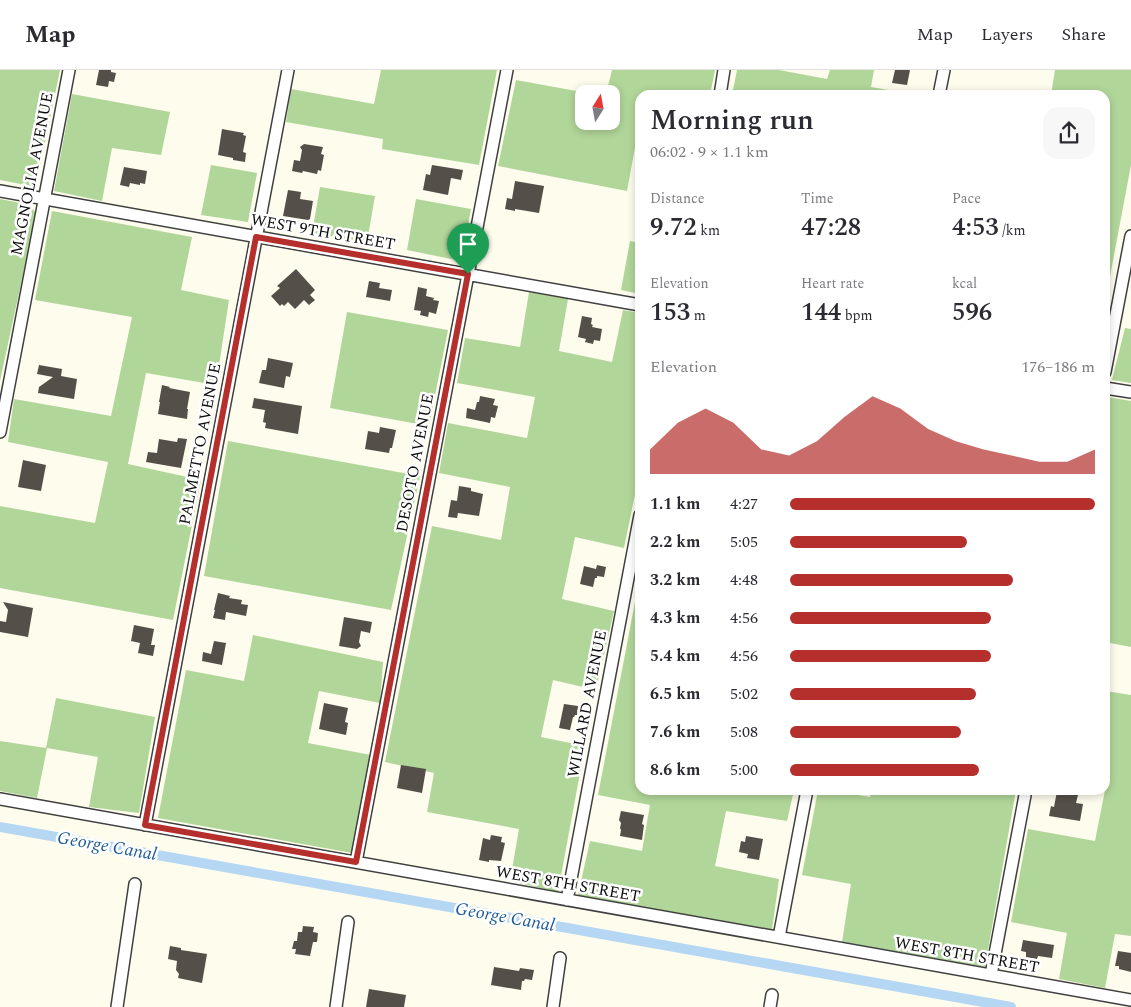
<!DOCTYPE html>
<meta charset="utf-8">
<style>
:root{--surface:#fff;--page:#f7f7f7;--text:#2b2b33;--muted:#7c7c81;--line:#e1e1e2;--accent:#b52f2c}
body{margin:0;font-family:Spectral,serif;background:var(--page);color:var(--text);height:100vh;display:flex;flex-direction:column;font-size:19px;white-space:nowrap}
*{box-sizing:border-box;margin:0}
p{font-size:16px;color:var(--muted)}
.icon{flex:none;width:28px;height:28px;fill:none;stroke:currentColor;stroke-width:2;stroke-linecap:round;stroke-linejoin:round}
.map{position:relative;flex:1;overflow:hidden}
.sheet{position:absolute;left:635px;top:20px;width:475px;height:705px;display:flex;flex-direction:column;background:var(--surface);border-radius:15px;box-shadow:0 2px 8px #0003}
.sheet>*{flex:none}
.needle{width:32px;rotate:11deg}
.buttons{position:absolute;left:575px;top:15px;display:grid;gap:10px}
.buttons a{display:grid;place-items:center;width:45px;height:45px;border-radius:10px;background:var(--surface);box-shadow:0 2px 8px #0003;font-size:25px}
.pin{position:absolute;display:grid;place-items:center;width:42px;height:42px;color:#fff;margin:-51px -21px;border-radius:50% 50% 50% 0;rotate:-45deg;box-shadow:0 0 5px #0007}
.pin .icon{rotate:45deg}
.round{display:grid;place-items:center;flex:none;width:52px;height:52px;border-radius:15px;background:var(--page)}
.overview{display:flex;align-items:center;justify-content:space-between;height:85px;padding:0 15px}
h1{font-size:28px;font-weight:600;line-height:38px}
.stats{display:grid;grid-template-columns:repeat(3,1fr);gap:8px;height:85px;padding:5px 15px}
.stats div{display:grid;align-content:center}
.stats b{font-size:25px;font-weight:600}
.stats small{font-size:14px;font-weight:400}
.stats p{font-size:14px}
.chart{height:140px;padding:10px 15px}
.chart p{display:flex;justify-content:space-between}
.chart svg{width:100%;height:90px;margin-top:5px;fill:var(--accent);opacity:.7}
ul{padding:0 15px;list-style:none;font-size:16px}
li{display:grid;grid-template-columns:80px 60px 1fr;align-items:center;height:38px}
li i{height:12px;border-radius:6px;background:var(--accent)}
header{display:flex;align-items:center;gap:30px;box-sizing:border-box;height:70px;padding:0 25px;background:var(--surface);border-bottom:1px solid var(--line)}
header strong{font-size:24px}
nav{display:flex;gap:28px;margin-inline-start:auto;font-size:18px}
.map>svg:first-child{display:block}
.forest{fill:#b1d699}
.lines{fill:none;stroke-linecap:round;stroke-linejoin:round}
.canal{stroke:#b5d7f3;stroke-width:10}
.building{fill:#554f4a}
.minor-casing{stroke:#404040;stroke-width:14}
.minor{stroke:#fff;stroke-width:11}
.route-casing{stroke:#fff;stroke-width:10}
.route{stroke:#b52f2c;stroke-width:6}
.labels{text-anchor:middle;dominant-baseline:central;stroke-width:5;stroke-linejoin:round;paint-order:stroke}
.street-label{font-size:16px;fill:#0d0d0d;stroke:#fff}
.water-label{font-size:18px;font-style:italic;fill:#1d5a97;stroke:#fff}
</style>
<header>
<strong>Map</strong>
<nav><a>Map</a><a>Layers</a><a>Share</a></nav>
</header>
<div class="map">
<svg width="1131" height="937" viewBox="0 0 1131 937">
<rect width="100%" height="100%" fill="#fefced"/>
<!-- forest -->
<path class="forest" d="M0,0H60L36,117L0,110Z
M381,0H497L479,95L382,79L383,69L286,52L291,19L374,34Z
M612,0H715L710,25H640V72H636L627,121L498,96L516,10L593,24H584V51H611V24H606Z
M737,0H779L827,9L830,0H874L871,17L918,25H732Z
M1055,0H1131V95L1109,212L1105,211V25H1051Z
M72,24L170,42L161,85L112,78L102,131L54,121Z
M211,95L257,103L248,152L201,145Z
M320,117L375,126L367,172L312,163Z
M0,129L31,135L36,144L0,311Z
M416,129L471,139L461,191L407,180Z
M52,141L192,167L181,220L229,230L216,315L146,303L128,394L201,410L173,550L0,518V436L95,453L108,392L8,372L14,329L111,346L132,247L35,230Z
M630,171L640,173V224L621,220Z
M529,222L568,229L559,281L612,292L623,240L640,243V400L624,478L575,467L562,529L614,541L596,620L553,610L541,667L585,676L558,822L510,811L519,759L427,742L434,703L385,692L432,456L501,470L510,417L439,403L448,353L527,368L535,327L457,313L465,268L520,277Z
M347,242L448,260L429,356L330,338Z
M1125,258L1131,259V313L1112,310Z
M1108,327L1131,331V577L1105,572V346Z
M228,371L420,406L391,540L204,506Z
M640,506V720H794L787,751L726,741L715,796L779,809L772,860L578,825L590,771L642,781L650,735L598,725Z
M253,565L383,592L380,633L319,621L308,673L371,685L352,783L158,748L186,600L244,611Z
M1106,621L1131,625V866L1115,864L1105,918L1059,909L1067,863L1011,852L1028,759L1095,771L1105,720V629Z
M56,628L155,647L139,743L89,737L98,687L47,678L37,728L0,721V671L46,678Z
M818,720H828L870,727L871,720H1016L985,897L842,872L851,814L802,805Z"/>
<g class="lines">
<!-- canal -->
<path class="canal" d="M0,757L1011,937"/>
</g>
<!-- building -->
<path class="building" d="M99,0H111V2L116,3L114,12L109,11L108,17L96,15Z
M895,0H910L907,15L892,13Z
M222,59L244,63L243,65L246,66L243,82L246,83L245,92L233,90V88L218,85Z
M304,74L323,77L321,84L324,85L321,101L318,100L317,104L303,101L302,103L292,101L294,90L300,91L302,80L300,77Z
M432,95L463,100L461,110L451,108L448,125L423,120L426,104L430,105Z
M124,97L147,101L145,114L140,113V115L130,113L129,117L120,115Z
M515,111L544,116L539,143L515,139V141L505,139L507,128L512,129Z
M288,120L301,122L300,129L313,131L310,149L308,150L283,146Z
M296,199L315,220L310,225L315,230L309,235L304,230L295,239L288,232L284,236L282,234L280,236L271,226L280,218L277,216Z
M369,211L380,213L379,218L392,220L390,231L366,227Z
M418,217L427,219L426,226L434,228L433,230L439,231L436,244L429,242L428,247L420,245L421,241L414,240Z
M582,246L592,248L591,254L593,255L592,257L602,259L600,271L594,270L593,274L585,272L586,269L578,267Z
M268,288L293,293L290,307L286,306L284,318L259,313L262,300H266Z
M39,295L62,299L61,306L77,309L74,329L38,323L39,317L53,307L37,304Z
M162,315L170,317L169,318L190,322L187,339H188L187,349L158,344L160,332H159Z
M480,326L495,329L493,335L498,336L495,348L491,347L490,353L466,348L467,338L475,340L477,332H479Z
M254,328L302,336L298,364L265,358L266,353L263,352L265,340L252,338Z
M380,357L396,360L392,378H390L389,383L365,379L368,361L379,363Z
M178,368L187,369L181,398L146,392L148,382L157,383L159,369L177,372Z
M23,390L46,395L41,421L18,417Z
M459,416L471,418V421L483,424L479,446L458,443L457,448L448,447L451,430L457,431Z
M597,495L606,497L604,507L597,506V508H595L593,517L580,514L584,496L596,499Z
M218,523L230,526L229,528L242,530L241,534L248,535L246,546L226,542L225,550L213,548L215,540H214Z
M3,532L33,538L28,567L0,562V551L6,552L8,540Z
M344,547L372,552L370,563L361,561L359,572L361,576L357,579L339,576Z
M134,555L154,559L151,575H155L153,586L138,583L140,573L131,571Z
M214,571L226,573L222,595L202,591L203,582L211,584Z
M324,633L348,638L345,652L348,653L346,665L319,659Z
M564,634L578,636L577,645H575L574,647H573L570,660L559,658Z
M401,695L426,699L422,723L397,718Z
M1057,721L1078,725L1076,733L1083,734L1080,751L1049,746L1051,736L1054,737Z
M621,741L644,745L642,754L644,755L642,770L620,766L621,760L620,758L621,753L619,750Z
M491,765L502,767L501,772L505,773L501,791L489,790V792L479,790L483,768L490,770Z
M746,766L763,769L759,790L747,788L748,784L739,782L741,771L745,772Z
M303,856L314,857L313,862L318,863L317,872H313L310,886L295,884L296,879H292L294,871H297L298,862H302Z
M1023,870L1054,875L1052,888L1038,886L1037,889L1026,887V882L1021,881Z
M170,876L181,878V880L207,884L202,913L178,908L179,904L176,900L177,891L168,889Z
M1118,881L1131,883V902L1119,899V896H1115Z
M494,897L519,901L520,898L534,900L532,910L525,909L524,911H522L521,920L491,915Z
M369,919L406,925L404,937H366Z"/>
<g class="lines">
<defs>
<path id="minor" d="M720,25L724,0
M939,25L944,0
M0,121L640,235
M1105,302L1131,166
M1105,318L1131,322
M0,362L69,0
M0,729L1131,930
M145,755L288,0
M356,792L507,0
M567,830L640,445
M779,867L807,720
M991,905L1026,720
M117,937L135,814
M336,937L348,852
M553,937L560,888
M770,937L772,925"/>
</defs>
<!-- minor casing -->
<use href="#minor" class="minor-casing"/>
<!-- minor -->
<use href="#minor" class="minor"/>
</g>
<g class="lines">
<defs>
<path id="route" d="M256,167L468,204L356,792L145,755Z"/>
</defs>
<!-- route casing -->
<use href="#route" class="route-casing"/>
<!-- route -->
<use href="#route" class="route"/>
</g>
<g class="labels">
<!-- street labels -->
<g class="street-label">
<text transform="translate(32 104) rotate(-79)">MAGNOLIA AVENUE</text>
<text transform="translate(323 162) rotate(10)">WEST 9TH STREET</text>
<text transform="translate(200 374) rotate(-79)">PALMETTO AVENUE</text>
<text transform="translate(415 393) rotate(-79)">DESOTO AVENUE</text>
<text transform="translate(587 634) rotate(-79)">WILLARD AVENUE</text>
<text transform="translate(568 814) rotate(10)">WEST 8TH STREET</text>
<text transform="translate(967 885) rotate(10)">WEST 8TH STREET</text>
</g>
<!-- water labels -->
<g class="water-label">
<text transform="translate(107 776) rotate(10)">George Canal</text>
<text transform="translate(505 847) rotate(10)">George Canal</text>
</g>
</g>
</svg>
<div class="buttons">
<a><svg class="needle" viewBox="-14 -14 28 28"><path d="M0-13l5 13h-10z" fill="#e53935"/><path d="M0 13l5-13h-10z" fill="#7c7c81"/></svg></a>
</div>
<div class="pin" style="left:468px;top:204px;background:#1e9e55"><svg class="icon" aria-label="arrive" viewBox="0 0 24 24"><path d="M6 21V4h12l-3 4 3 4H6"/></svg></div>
<section class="sheet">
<div class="overview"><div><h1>Morning run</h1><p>06:02 · 9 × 1.1 km</p></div><a class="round"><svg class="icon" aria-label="share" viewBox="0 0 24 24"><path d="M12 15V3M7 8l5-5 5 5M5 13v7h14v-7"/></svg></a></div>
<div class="stats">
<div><p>Distance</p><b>9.72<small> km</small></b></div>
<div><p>Time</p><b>47:28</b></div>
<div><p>Pace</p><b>4:53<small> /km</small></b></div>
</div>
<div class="stats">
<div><p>Elevation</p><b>153<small> m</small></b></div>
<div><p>Heart rate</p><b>144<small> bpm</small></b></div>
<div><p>kcal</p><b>596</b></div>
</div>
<div class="chart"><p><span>Elevation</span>176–186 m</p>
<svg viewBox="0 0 160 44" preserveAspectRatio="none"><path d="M0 44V32L10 19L20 12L30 19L40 32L50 35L60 28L70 16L80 6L90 12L100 22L110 28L120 32L130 35L140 38L150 38L160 32V44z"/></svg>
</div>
<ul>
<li><b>1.1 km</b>4:27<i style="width:100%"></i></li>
<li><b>2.2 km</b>5:05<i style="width:58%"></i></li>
<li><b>3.2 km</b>4:48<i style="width:73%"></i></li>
<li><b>4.3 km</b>4:56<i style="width:66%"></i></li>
<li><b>5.4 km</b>4:56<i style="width:66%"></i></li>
<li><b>6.5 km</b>5:02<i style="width:61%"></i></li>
<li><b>7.6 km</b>5:08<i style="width:56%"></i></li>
<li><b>8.6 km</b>5:00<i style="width:62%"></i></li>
</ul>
</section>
</div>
